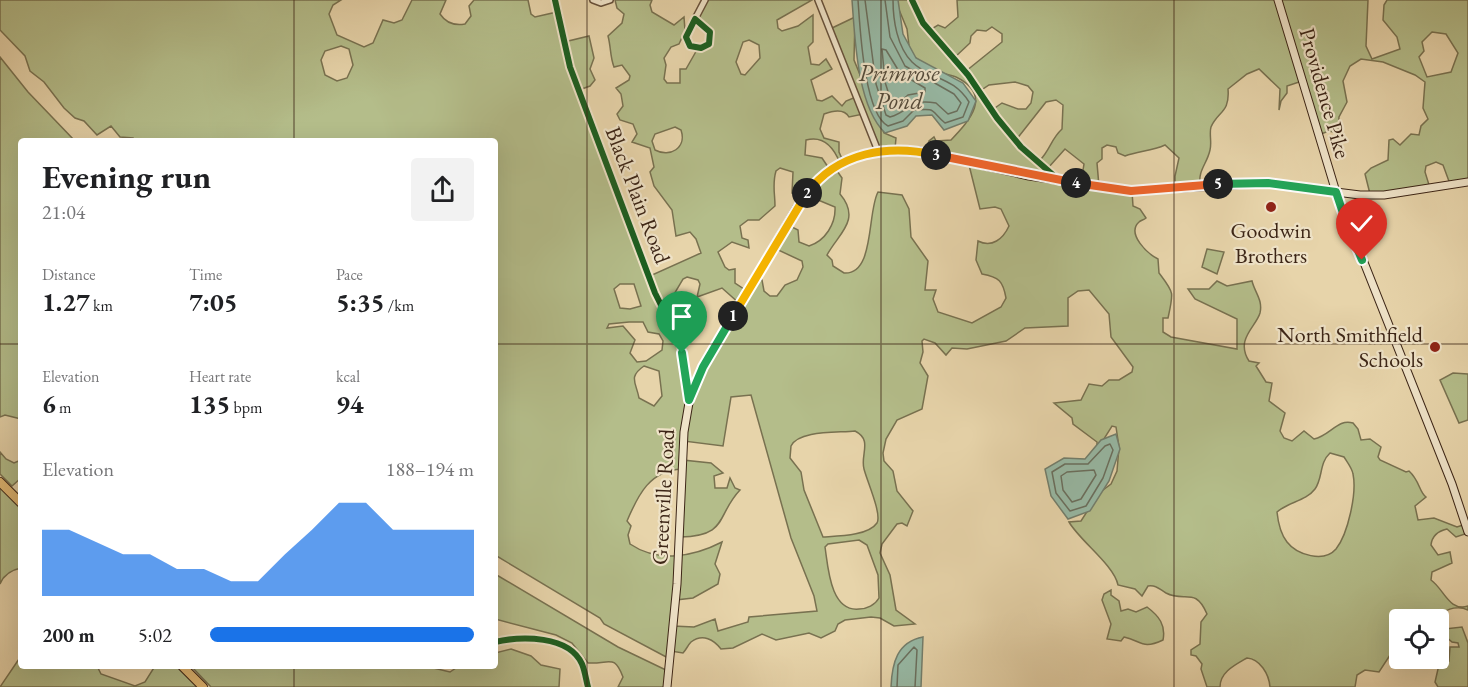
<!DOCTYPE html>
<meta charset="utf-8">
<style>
:root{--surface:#fff;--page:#f2f2f2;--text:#202124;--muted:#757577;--accent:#1a73e8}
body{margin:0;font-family:"EB Garamond",serif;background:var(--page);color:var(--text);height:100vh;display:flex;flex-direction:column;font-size:22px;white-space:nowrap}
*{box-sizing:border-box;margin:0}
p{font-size:20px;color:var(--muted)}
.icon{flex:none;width:33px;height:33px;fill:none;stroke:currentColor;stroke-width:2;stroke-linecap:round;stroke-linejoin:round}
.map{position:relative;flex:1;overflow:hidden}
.drawer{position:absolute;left:18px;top:138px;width:480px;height:531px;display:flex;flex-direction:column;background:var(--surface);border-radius:6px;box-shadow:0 6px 24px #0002}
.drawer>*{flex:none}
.fabs{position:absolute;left:1389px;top:609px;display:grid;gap:12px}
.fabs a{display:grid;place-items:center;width:60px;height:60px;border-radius:6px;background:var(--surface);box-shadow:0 6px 24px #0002;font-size:30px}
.pin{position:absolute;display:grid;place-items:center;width:51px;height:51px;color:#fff;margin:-62px -26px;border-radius:50% 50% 50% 0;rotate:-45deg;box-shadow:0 0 6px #0007}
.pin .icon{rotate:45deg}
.km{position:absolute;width:30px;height:30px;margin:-15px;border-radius:50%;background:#222;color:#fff;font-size:16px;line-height:30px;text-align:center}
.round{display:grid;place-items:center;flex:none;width:63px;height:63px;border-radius:6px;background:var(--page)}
.head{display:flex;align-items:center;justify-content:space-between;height:102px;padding:0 24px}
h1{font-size:33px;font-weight:700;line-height:45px}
.stats{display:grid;grid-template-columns:repeat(3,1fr);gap:9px;height:102px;padding:6px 24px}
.stats div{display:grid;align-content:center}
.stats b{font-size:26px;font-weight:700}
.stats small{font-size:16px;font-weight:400}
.stats p{font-size:16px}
.chart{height:168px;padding:12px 24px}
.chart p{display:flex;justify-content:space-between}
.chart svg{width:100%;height:108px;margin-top:6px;fill:var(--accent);opacity:.7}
ul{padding:0 24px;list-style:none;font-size:20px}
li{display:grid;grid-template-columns:96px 72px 1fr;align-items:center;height:45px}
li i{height:15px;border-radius:8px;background:var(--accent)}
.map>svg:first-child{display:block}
.green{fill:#b4bd8a;stroke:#787150;stroke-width:1.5;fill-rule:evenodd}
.water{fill:#97b9a5;stroke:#737e6c;stroke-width:1.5}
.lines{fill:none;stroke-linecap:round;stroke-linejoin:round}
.shore{stroke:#6a6f5e;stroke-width:1.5}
.street-casing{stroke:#67513b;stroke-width:8}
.secondary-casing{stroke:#3c2516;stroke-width:9}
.primary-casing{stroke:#3c2516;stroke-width:10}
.street{stroke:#efe3c8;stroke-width:5}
.secondary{stroke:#efe3c8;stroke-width:7}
.primary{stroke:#e4ba75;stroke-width:8}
.cycleway-casing{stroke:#efe3c8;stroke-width:10}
.cycleway{stroke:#1b5e20;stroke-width:6}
.split-1-casing{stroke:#fff;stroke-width:12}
.split-2-casing{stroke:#fff;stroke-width:12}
.split-3-casing{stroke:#fff;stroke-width:12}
.split-4-casing{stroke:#fff;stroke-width:12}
.split-5-casing{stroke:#fff;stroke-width:12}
.split-6-casing{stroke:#fff;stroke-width:12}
.split-7-casing{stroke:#fff;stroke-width:12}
.split-1{stroke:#22a559;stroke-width:8}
.split-2{stroke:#f5b400;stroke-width:8}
.split-3{stroke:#f5b400;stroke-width:8}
.split-4{stroke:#f0652b;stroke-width:8}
.split-5{stroke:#f0652b;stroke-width:8}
.split-6{stroke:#22a559;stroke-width:8}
.split-7{stroke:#22a559;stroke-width:8}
.grid{fill:none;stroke:#3c2516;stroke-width:1.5;stroke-opacity:0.55}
.poi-dot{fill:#8f2418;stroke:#efe3c8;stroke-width:2}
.labels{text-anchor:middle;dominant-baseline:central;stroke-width:4.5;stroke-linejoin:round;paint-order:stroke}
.street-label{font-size:22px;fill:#3c2516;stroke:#efe3c8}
.poi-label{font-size:22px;fill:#3c2516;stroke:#efe3c8}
.water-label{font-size:24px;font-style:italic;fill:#534a3a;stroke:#efe3c8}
</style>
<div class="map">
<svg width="1468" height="687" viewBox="0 0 1468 687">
<rect width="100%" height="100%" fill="#e7d4aa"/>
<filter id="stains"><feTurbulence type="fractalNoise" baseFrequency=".00333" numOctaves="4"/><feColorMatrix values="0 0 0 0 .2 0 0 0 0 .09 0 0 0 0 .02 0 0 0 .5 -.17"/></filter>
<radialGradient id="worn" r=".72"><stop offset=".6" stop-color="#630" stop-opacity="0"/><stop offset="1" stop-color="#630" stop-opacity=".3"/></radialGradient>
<!-- green -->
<path class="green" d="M0,0H341L333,5L329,14L337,35L364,47L373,43L383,20L394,23L402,20L412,0H446L440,14C446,23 454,26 465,24L471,16L469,6L474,0H528L531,14L535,17L557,12L564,42L589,36L594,58L590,69L595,80L590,86L579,90L650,276L701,253L696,239L690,232L676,236L672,210L654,186L650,172L654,167L650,148L632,142L637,134L633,124L620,120L617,114L623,106L621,94L616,88L629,80L630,76L622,65L614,67C610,57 611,47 608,36L622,23L624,14L617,8L615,0H652L650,5L652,12L674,25L684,17L685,31L679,44L671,47L664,58L666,65L664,79L667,83H680V69H686L698,48L709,43L710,30L697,20L705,0H812L777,20L778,28L782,31L798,26L813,15V42L808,47L811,64L819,65L826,59L832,69L811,80L817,100L822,101L832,96L842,106L846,101L856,97L830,29L855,17L854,60L884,133L896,138L895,149L878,150L863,114L849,117C844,108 832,111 824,114L820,129L824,138L839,142V152L843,161L840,163C834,148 824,135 806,140L805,155L822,158L830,170L835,168L842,178L840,194C862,220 838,234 827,255L832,260L833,266L844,273C875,275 867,212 878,192L902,195L909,209L911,237L928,261L925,290H936L933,299L938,312L972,323L1001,307L1006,298C1003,281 999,277 982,274L976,260L978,241C992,248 1003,239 1009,226L1001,209L995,207L980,209L968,161L927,152L929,141L934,137L936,141L951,140C970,120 993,95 956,77C948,74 940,73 933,70C925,65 918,59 910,54L907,29L895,0H912L930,30L938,25L945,28L958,17L957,0H1368L1366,46L1372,59L1400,49L1397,37L1383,20L1384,5L1387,0H1468V181L1450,184L1443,165L1436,162L1426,166L1425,172L1430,188L1370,194L1365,174L1371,168L1388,160L1389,140L1393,139L1400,145L1411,134L1419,135L1421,126L1428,119L1423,108L1425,82L1415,75L1383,62L1361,59L1350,66L1343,81L1347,102L1339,117L1338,133L1329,131L1318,135L1302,81L1287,86V93L1281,101L1279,110L1280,89L1259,69L1247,74L1228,89C1230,113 1218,111 1211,127C1209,133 1212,143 1210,150C1207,164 1198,170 1200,185L1175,189V176L1179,158L1165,145C1152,151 1139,151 1125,156L1118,153L1116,147L1107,145L1102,148V159L1097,163L1099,186L1132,191L1133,206L1140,209L1146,218C1144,220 1141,220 1139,222C1126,234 1148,254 1158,259L1159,273C1174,293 1174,291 1168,318H1163V332L1171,337L1237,349V319L1195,299L1188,289H1209L1217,281L1227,286L1252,281C1255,293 1263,300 1260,313C1256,327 1235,339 1249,361L1259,363L1256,366L1266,382L1272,383L1269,401L1285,413L1280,431L1284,438L1292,441L1304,431L1314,439C1330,436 1338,418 1353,423L1358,429L1361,440L1370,439L1381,447L1378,457L1380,460L1406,472L1409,471C1420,481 1419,492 1426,497L1415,506L1418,520L1434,518L1457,527L1466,524L1468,533L1456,537L1447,529C1438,531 1432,536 1431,545L1438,555L1450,552L1452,563L1432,572L1431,580C1444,589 1449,612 1468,606V610C1460,606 1447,607 1441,616L1445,629L1462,627L1468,643V687H1438L1435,682L1438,669L1449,661L1450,647H1459L1458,643L1452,642L1444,635L1439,637L1438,620H1400L1399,645L1396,646L1379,672L1365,670L1357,675L1355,687H1270C1269,674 1260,659 1247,658C1235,665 1220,672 1220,687H1207L1201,669L1202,664L1196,656L1191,655V650L1200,644L1201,622L1207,614C1195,586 1185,603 1166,593C1159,589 1157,585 1148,586L1142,596L1135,589L1118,585C1114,565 1080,541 1069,522L1081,521L1099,493L1111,484L1117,471L1119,447L1116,427L1112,426L1097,450V442L1073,424L1072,418L1054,403L1081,400L1089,384L1102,386L1109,380H1119L1132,372L1133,367L1111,337L1109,314L1089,290L1078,291L1068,298V326L1025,328L1006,341L967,349L952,348L946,355L935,343L924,339L922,341L923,352L920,363L928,376L922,409L897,420L886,439L883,453L884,461L893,471L897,491L913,511L907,526L902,523L897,524L882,544L880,553L890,575L896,610L915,624L894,626L880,618L871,617L845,620L838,624L835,631L821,638L809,633L776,640L762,634L733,648L721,649C714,640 703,633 691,642C688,645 686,650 683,653L671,651L670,659L604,624L600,618L495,555V141H133V138L120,137L111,126L97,135L84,121L75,118L64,108L44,82L30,71L25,56L0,30ZM992,27L1002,34V42L966,71L954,58L970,43L971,36L977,30L986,31ZM1432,32L1446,34L1458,53L1451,72L1427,77L1419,57L1424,51L1422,42ZM749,40L759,45L760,58L745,75L741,74L736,62L743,42ZM341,46L349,49L353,65L347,78L337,81L325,75L321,60L325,51ZM1015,82L1028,86L1033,92L1031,103L1026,109H1018L1002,103L992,110L980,91L989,85ZM1056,100L1063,105L1062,129C1051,139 1050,150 1040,160L1016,140L1046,102ZM675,127L681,130C687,148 670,158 655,150L652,141L655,134ZM1065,149L1084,164L1081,182L1058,179L1048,168ZM780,168L793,172L792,193L802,199L806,195L835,207C836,224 825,241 809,246L799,242L798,230L788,225L776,249L802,261L803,267L797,280L785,285L777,296H770L764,291L762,280L756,278L747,291L735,283V269L729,270L725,267L718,252L732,242L749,248L748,240L742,238L740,226L748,220H759L775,206C775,193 772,184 776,171ZM687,277L698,280L700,284L697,297L722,288L740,304L689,396L675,331L664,311L683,279ZM634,284L641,306L630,309L620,308L614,289L620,284ZM629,322H643L648,332L659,334L663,341L662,350L646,361L637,362L630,353L635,340L623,326L607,328L609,324ZM644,366L659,371L662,396L654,406L639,398C636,382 628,377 644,366ZM751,395L791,538L814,596L817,611L749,617L748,622L718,631L715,619L694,627L673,626L676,600L693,598L718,584L720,574L715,564L722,542C693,557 658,563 630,544L628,535L631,526L627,521C638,495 650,470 682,469L680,537C729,536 716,515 740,490L735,488L730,478L727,488H715L714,476L723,473L711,463L683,460L684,441L723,446L731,397ZM855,431C873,440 860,455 864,469C867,481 882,514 877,523C868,536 838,536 823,537L804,490L801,472L790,458L791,446C799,430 838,433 855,431ZM1330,453L1344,457C1347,462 1352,468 1353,474C1357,493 1348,534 1336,549C1324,563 1297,555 1287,542C1280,533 1278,522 1277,512C1288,502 1306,501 1315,489C1323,478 1319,463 1330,453ZM859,540L867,545L878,575L879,598C875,605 867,609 859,609C830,612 828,566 825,547L828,544Z
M0,57L28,92L75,141H21V419L5,415L0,417Z
M1207,249L1224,252L1217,274L1202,267Z
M1453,373L1468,374V420L1459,423L1440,380Z
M0,452L6,459L14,463L21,460V478L12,486L0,474Z
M0,484L21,506V568C11,570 4,574 0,584Z
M495,574L618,647L668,671L667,687H618L623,677C614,654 611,664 588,663L572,643L556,635L495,619Z
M1111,590V595L1119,601L1121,611L1128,609L1136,612L1147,607C1159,616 1166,625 1163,640C1142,650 1142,641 1124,637L1121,641L1107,639L1111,624L1102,600L1104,594Z
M511,649L531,656L541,665L560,669L559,687H211L191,666H425L450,672L459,666H495V653Z
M21,656V666H97L101,674L135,686L145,682L155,666H178L199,687H0Z"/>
<!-- water -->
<path class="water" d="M852,0H898L903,34L916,58L963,83L976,101L968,121L944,130L932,115L916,116L907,126L885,133C857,106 855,39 852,0Z
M1116,434L1120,449L1109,481L1090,511L1068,519L1051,496L1045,469L1064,458L1085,459L1101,440Z
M923,637L921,687H891C892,663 897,642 923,637Z"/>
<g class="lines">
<!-- shore -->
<path class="shore" d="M858,0C860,27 864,114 888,126L903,121L914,110C937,108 930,110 945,123L963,117L969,102C953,76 930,80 912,62C897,47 893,20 893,0
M865,0L876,84L886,115L890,117C911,111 908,98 936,103L948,114L957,111L961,103L954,94L905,66L890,37L885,0
M882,49L886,50L900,73L925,88V92L908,95L896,105L892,104L885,82Z
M1110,444L1113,450L1103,478L1086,506L1070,511L1056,493L1052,472L1065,464H1088L1105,446Z
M1094,470L1096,475L1081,499L1072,502L1063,490L1061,476L1067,472Z
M897,687L898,665L914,647L917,650L915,687"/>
<defs>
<path id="street" d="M555,0L570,67L655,293L681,345L689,397
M593,0L601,3L610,0
M818,0L878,151
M912,0L923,23L968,75L997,118L1021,147L1060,181
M695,19L710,32L709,44L701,48L690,46L686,37Z
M695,19L705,0
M495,642C521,636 569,635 582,664C585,671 586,680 588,687"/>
<path id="secondary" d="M1278,0L1336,192L1452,484L1468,532
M667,687L677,584L684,432L690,397L703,367L797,207L820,179L843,163L860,155L887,150L919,151L1029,176L1132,191L1264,183L1360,195H1384L1468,182"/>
<path id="primary" d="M0,482L21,503
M182,666L203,687"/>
</defs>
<!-- street casing -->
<use href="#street" class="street-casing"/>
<!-- secondary casing -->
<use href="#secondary" class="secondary-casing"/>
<!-- primary casing -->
<use href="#primary" class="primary-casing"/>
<!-- street -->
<use href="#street" class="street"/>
<!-- secondary -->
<use href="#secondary" class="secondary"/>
<!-- primary -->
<use href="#primary" class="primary"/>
<defs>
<path id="cycleway" d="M555,0L570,67L655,293L681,345L689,401
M912,0L923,23L968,75L997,118L1021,147L1060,181
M695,19L710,32L709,44L701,48L690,46L686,37Z
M495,642C521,636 569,635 582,664C585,671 586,680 588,687"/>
</defs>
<!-- cycleway casing -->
<use href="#cycleway" class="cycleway-casing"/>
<!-- cycleway -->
<use href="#cycleway" class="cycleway"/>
</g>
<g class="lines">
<defs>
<path id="split-1" d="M682,353L689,400L703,367L733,316"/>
<path id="split-2" d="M733,316L807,193"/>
<path id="split-3" d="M807,193C838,152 888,144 936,155"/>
<path id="split-4" d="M936,155L1076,183"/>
<path id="split-5" d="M1076,183L1131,191L1218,184"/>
<path id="split-6" d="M1218,184L1268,183L1336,192L1344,216"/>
<path id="split-7" d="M1344,216L1362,260"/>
</defs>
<!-- split-1 casing -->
<use href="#split-1" class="split-1-casing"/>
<!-- split-2 casing -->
<use href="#split-2" class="split-2-casing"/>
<!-- split-3 casing -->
<use href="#split-3" class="split-3-casing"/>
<!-- split-4 casing -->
<use href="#split-4" class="split-4-casing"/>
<!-- split-5 casing -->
<use href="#split-5" class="split-5-casing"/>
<!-- split-6 casing -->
<use href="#split-6" class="split-6-casing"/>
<!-- split-7 casing -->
<use href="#split-7" class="split-7-casing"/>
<!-- split-1 -->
<use href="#split-1" class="split-1"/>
<!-- split-2 -->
<use href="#split-2" class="split-2"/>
<!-- split-3 -->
<use href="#split-3" class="split-3"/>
<!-- split-4 -->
<use href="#split-4" class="split-4"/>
<!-- split-5 -->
<use href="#split-5" class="split-5"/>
<!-- split-6 -->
<use href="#split-6" class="split-6"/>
<!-- split-7 -->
<use href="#split-7" class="split-7"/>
</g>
<!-- grid -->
<path class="grid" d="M294,0V141M587,0V687M881,0V687M1174,0V687M0,344H21M495,344H1468M294,666V687"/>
<!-- markers -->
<g class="poi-dot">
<circle cx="1271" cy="207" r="6"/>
<circle cx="1435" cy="347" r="6"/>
</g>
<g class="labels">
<!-- street labels -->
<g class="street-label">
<text transform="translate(1325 93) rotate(74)">Providence Pike</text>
<text transform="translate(638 195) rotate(69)">Black Plain Road</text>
<text transform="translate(663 497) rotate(-87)">Greenville Road</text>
</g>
<!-- poi labels -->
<g class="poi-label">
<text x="1271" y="230">Goodwin<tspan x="1271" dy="25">Brothers</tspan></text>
<text x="1423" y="334" text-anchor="end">North Smithfield<tspan x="1423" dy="25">Schools</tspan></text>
</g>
<!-- water labels -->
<g class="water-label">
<text x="899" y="72">Primrose<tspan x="899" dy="28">Pond</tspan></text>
</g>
</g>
<rect width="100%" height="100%" filter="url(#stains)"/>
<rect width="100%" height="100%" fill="url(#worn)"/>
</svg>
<div class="fabs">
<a><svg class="icon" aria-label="locate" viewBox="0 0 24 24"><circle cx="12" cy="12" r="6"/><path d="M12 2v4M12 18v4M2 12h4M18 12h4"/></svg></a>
</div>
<div class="pin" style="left:682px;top:353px;background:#1e9e55"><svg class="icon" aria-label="arrive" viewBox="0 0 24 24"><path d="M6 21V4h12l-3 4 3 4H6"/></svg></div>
<div class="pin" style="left:1362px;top:260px;background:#d93025"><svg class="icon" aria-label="check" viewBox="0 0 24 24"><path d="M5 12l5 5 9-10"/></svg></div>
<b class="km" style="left:733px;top:316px">1</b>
<b class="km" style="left:807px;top:193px">2</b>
<b class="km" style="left:936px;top:155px">3</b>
<b class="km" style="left:1076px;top:183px">4</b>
<b class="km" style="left:1218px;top:184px">5</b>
<section class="drawer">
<div class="head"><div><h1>Evening run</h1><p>21:04</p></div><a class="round"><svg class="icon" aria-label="share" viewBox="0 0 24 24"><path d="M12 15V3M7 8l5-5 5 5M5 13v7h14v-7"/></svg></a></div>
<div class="stats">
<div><p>Distance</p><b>1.27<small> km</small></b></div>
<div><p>Time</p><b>7:05</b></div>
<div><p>Pace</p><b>5:35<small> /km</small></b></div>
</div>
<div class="stats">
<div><p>Elevation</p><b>6<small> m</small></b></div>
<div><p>Heart rate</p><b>135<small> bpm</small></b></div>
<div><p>kcal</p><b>94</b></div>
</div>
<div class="chart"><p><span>Elevation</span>188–194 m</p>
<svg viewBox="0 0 160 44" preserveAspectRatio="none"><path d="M0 44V17L10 17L20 22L30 27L40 27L50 33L60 33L70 38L80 38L90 27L100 17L110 6L120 6L130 17L140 17L150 17L160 17V44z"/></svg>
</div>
<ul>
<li><b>200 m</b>5:02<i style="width:100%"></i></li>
</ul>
</section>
</div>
